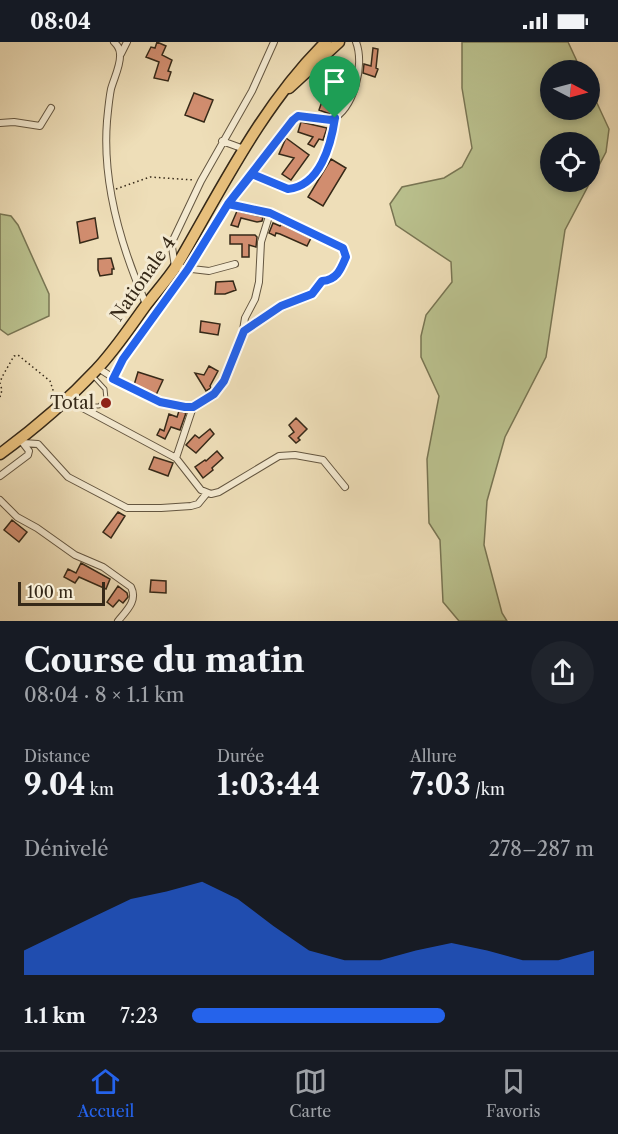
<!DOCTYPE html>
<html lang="fr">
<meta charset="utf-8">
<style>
:root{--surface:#171b24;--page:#20242c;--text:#f1f3f6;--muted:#9ea1a6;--line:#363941;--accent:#2563eb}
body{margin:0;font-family:"Libre Caslon Text",serif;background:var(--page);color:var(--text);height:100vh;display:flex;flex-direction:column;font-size:22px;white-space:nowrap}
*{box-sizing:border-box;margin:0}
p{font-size:20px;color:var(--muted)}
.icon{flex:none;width:33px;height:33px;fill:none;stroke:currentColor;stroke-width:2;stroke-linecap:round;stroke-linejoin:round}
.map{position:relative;height:579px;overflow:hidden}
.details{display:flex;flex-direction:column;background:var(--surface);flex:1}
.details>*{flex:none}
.needle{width:39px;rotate:96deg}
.tools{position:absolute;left:540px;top:18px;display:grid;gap:12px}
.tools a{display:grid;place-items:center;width:60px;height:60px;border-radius:50%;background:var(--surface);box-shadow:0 3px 9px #0003;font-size:30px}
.scale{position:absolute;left:18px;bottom:15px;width:87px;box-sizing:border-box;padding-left:6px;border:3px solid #362918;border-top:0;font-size:16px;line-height:21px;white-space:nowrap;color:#362918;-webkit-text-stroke:4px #f4ead1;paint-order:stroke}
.pin{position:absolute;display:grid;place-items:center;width:51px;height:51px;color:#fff;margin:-62px -26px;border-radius:50% 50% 50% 0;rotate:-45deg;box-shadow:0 0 6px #0007}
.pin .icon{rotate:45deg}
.round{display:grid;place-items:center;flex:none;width:63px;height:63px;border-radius:32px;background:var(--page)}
.overview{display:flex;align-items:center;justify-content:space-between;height:102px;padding:0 24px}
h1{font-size:33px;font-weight:700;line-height:45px}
.stats{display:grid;grid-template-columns:repeat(3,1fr);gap:9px;height:102px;padding:6px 24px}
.stats div{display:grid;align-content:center}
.stats b{font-size:30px;font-weight:700}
.stats small{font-size:16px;font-weight:400}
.stats p{font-size:16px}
.chart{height:168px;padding:12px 24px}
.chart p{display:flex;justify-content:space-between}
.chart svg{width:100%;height:108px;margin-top:6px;fill:var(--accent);opacity:.7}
ul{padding:0 24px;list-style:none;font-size:20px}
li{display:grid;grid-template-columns:96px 72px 1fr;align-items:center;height:45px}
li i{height:15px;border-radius:8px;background:var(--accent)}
.status{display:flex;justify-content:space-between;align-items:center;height:42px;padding:0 30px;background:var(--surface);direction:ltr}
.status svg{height:16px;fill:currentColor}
.dock{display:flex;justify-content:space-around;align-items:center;height:84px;border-top:2px solid var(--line);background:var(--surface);font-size:16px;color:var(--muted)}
.dock a{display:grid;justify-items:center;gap:3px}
.dock .selected{color:var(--accent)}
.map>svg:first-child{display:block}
.green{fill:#bac18e;stroke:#787553;stroke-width:1.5;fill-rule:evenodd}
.building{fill:#d18d6f;stroke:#362918;stroke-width:1.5}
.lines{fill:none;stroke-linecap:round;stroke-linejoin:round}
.service-casing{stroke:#645640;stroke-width:5}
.minor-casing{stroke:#645640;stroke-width:8}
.trunk-casing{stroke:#362918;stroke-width:13}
.path{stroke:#362918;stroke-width:1.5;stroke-dasharray:1.5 3;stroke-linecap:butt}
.service{stroke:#f4ead1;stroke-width:3}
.minor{stroke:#f4ead1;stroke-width:6}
.trunk{stroke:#e7bf7c;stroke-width:10}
.route-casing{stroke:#fff;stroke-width:12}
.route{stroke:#2563eb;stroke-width:8}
.poi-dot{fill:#8f2418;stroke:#f4ead1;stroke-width:2}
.labels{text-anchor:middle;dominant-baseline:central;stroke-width:6;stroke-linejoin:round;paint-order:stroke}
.street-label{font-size:18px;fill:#362918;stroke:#f4ead1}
.poi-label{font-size:18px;fill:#362918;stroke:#f4ead1;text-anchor:end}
</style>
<div class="status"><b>08:04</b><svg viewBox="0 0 49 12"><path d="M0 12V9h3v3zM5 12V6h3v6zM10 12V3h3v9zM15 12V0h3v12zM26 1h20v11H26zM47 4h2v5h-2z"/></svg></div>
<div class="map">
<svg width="618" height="579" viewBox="0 0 618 579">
<rect width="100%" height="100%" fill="#eedeb8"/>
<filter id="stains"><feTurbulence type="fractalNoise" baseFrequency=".00333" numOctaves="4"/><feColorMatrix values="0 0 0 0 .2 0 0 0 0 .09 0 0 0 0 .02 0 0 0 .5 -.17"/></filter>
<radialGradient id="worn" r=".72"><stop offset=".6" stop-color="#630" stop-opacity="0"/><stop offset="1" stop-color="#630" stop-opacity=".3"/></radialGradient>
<!-- green -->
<path class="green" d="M462,0H568L581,28H550V68H590V46L609,87L606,110L565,188L546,315L505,395L487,459L484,503L502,571L507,579H459L443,560L440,498L429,481L427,417L439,354L421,315V294L426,273L452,240L451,220L396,183L390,162L402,145L444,136L462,125L472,106L462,46ZM550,100H590V140H550Z
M0,172L11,174L18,183L49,252V274L8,293L0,287Z"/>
<!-- building -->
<path class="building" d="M157,0L166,4L162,13L172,18L168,29L171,30L168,39L154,36L159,20L146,15L151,5L155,6Z
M373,6L378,7L376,26L378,27L375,35L363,31L364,22L371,24Z
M336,19L349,23L334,70L330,72L319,68Z
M194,51L213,58L204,80L185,73Z
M301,80L327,86L323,98L319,97L314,105L308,102L313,95L298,90Z
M286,96L309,113L291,138L282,132L294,116L279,112Z
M331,117L346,126L323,164L308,155Z
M237,169L263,175L262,179L257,180L241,176L238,185L231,183Z
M95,176L98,196L80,201L77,180Z
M273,181L280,184L281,182L311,196L307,204L280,192L276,191L275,194L269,191Z
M230,193H255L257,195L256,205L249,203V215H242V202H230Z
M111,216L114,227H112V232L100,234L98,228V217Z
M233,239L236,248L225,252H215L216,240Z
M201,279L220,282L218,293L200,290Z
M209,324L218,329L210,344L211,346L206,349L195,331L204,333Z
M138,330L163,338L156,353L134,343Z
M179,369L186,371L180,388L171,385L165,397L157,393L160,387L164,389L169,372L177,375Z
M296,376L307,387L298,396L300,398L296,401L289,394L294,390L289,383Z
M210,387L214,392L196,411L186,403L195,393L199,396Z
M217,409L223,416L212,426L213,428L203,436L195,425L205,418L206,419Z
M154,415L173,421L168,434L149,427Z
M118,470L125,474L111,496L103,490Z
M12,478L27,490L19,500L4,488Z
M81,521L110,537L106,547L79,535L75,541L64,535L68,527L76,531Z
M151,538L166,539V551L150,550Z
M118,544L127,551L128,555L123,561L119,558L113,565L107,560Z"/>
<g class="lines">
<defs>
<path id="service" d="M74,355L91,364H99L106,357L105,347L93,334"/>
<path id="minor" d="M114,0C117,3 120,6 120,12C121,23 114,36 111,47C109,57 108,69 107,79C102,142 121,205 146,262
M121,12L127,0
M0,81L14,80L40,84L51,66
M222,99L244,107
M252,132L288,147C321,144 331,103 335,77
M228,162L270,171L343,206L346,211C345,225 337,238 322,239L312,252L281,264L244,289
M235,222L209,229L175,225L172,205L173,198L201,139L252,49L274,0
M98,326L134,349L160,360L185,365H193L214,352L224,339L242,294L245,276L255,257L259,240L261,200L270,171
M113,337L122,317L188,227L228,162L293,78L298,74L331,78C354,67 365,23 356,0
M66,357L176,416L201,448L211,452L219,450L279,414L295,413L323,418L345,445
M23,401L38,402L68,435L127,466H161L191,464L198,462L207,451
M176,416L193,365
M0,434L28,413L29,409L22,400
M0,458L17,475L37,486L75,513L103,525L131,545C138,559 126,569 118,579"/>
<path id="trunk" d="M289,46L339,0
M0,412C34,387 67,359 96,328C115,308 130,285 146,263C156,250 168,237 177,223C222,146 262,63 326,0"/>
</defs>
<!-- service casing -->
<use href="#service" class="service-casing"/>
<!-- minor casing -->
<use href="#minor" class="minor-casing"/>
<!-- trunk casing -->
<use href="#trunk" class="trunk-casing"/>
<!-- path -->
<path class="path" d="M116,147L150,135L194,138
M0,355L2,348L0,341L2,335L14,314L18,313L50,339L54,351L59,353"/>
<!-- service -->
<use href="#service" class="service"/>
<!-- minor -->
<use href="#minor" class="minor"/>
<!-- trunk -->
<use href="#trunk" class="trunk"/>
</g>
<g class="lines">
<defs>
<path id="route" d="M335,76L331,78L298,74L293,78L228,162L188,227L123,317L113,337L160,360L185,365H193L214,352L224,339L244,289L281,264L312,252L322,239C337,238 341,227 346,215L343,206L270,171L228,162L252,132L288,147C320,144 331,103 335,76"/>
</defs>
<!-- route casing -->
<use href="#route" class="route-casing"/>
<!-- route -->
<use href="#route" class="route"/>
</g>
<!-- markers -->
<circle class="poi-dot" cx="106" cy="361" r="6"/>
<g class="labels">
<!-- street labels -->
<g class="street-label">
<text transform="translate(143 237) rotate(-55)">Nationale 4</text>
</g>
<!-- poi labels -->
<g class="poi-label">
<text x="94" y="361">Total</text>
</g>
</g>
<rect width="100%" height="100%" filter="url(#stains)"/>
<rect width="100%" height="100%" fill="url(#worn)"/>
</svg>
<div class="tools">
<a><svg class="needle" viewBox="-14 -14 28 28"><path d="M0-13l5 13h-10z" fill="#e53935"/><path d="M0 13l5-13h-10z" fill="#9ea1a6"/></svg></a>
<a><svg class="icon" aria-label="locate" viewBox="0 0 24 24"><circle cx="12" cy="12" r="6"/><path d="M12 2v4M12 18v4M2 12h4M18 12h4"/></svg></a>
</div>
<div class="scale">100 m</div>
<div class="pin" style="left:335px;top:76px;background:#1e9e55"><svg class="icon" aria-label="arrive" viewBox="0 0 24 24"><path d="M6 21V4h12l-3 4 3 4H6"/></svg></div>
</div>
<section class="details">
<div class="overview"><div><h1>Course du matin</h1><p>08:04 · 8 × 1.1 km</p></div><a class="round"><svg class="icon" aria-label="share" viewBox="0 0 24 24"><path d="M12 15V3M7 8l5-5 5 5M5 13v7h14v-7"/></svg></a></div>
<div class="stats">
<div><p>Distance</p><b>9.04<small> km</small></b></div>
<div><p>Durée</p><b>1:03:44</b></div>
<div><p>Allure</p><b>7:03<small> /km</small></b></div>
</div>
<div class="chart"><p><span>Dénivelé</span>278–287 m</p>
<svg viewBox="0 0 160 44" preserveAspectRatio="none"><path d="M0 44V34L10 27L20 20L30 13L40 10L50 6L60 13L70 24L80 34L90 38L100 38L110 34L120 31L130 34L140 38L150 38L160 34V44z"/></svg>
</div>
<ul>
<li><b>1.1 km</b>7:23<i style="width:63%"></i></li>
</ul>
</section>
<nav class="dock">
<a class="selected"><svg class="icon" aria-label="home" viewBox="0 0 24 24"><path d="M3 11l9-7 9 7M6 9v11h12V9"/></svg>Accueil</a>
<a><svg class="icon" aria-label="map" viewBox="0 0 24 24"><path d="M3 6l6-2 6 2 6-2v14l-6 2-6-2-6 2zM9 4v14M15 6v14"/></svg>Carte</a>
<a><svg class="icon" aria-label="saved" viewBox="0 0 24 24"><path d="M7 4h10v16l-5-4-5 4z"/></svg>Favoris</a>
</nav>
